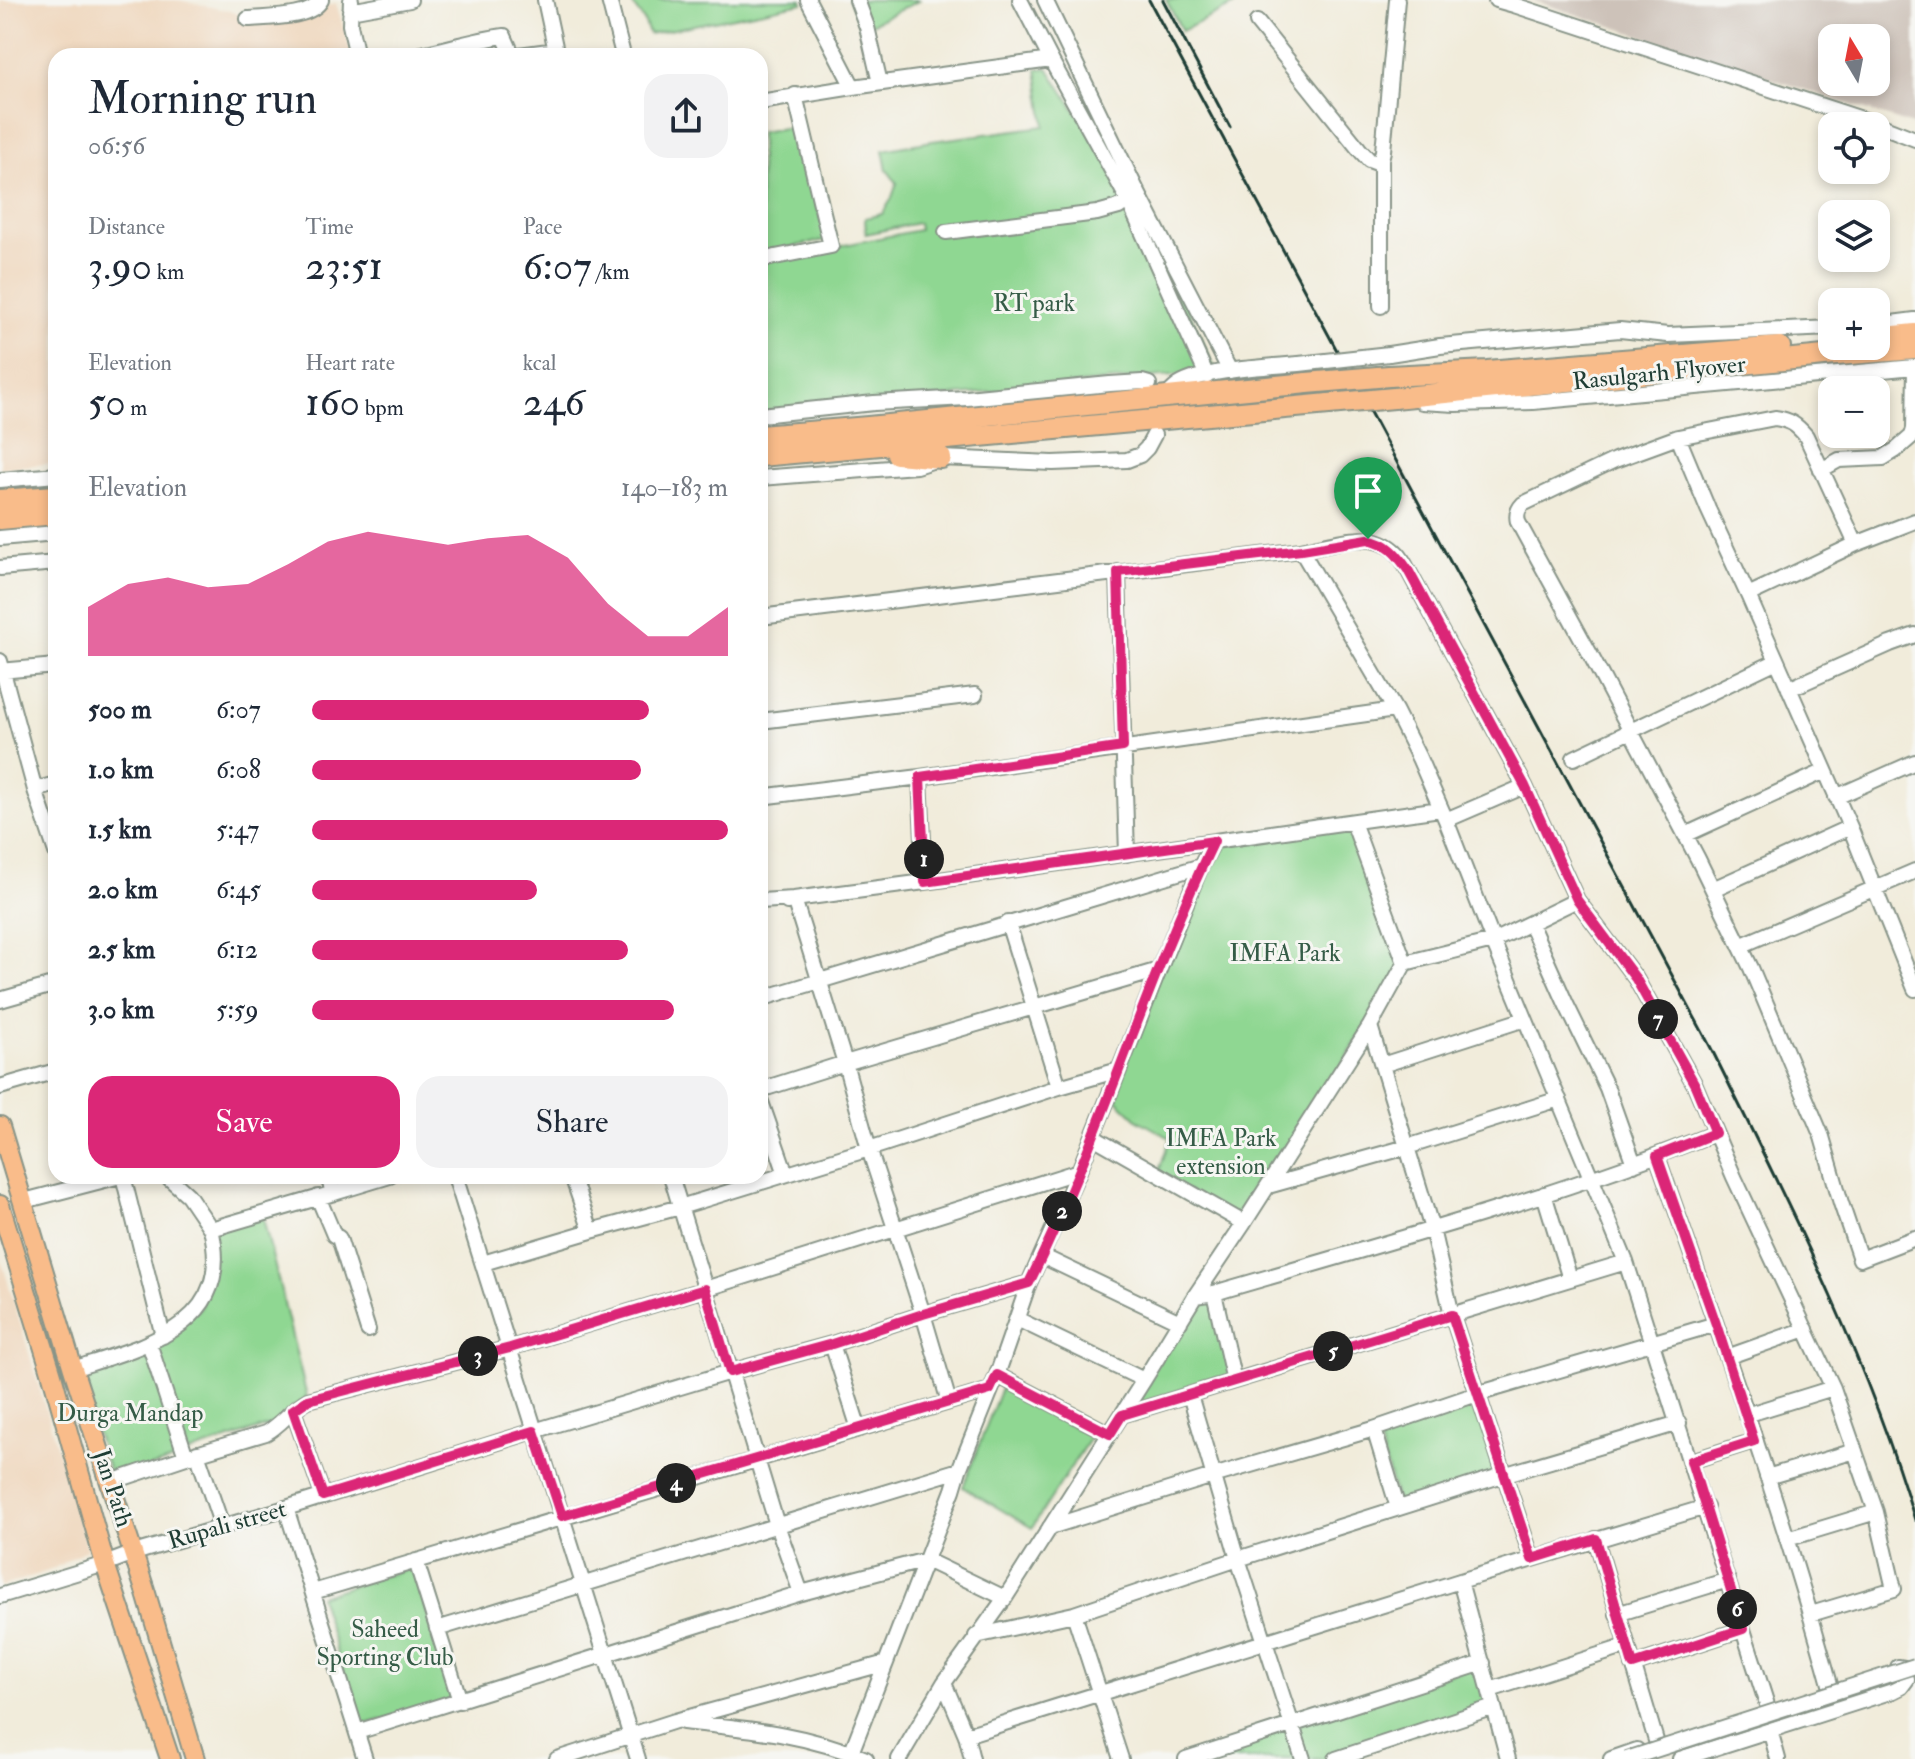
<!DOCTYPE html>
<meta charset="utf-8">
<style>
:root{--surface:#fff;--page:#f2f2f3;--text:#1f2937;--muted:#747a83;--accent:#db2777}
body{margin:0;font-family:"IM FELL Double Pica",serif;background:var(--page);color:var(--text);height:100vh;display:flex;flex-direction:column;font-size:30px;white-space:nowrap}
*{box-sizing:border-box;margin:0}
p{font-size:26px;color:var(--muted)}
.icon{flex:none;width:44px;height:44px;fill:none;stroke:currentColor;stroke-width:2;stroke-linecap:round;stroke-linejoin:round}
.map{position:relative;flex:1;overflow:hidden}
.drawer{position:absolute;left:48px;top:48px;width:720px;height:1136px;display:flex;flex-direction:column;background:var(--surface);border-radius:24px;box-shadow:0 4px 12px #0003}
.drawer>*{flex:none}
.needle{width:52px;rotate:350deg}
.tools{position:absolute;left:1818px;top:24px;display:grid;gap:16px}
.tools a{display:grid;place-items:center;width:72px;height:72px;border-radius:16px;background:var(--surface);box-shadow:0 4px 12px #0003;font-size:40px}
.pin{position:absolute;display:grid;place-items:center;width:68px;height:68px;color:#fff;margin:-82px -34px;border-radius:50% 50% 50% 0;rotate:-45deg;box-shadow:0 0 8px #0007}
.pin .icon{rotate:45deg}
.km{position:absolute;width:40px;height:40px;margin:-20px;border-radius:50%;background:#222;color:#fff;font-size:22px;line-height:40px;text-align:center}
.round{display:grid;place-items:center;flex:none;width:84px;height:84px;border-radius:24px;background:var(--page)}
.summary{display:flex;align-items:center;justify-content:space-between;height:136px;padding:0 40px}
h1{font-size:44px;font-weight:600;line-height:60px}
.metrics{display:grid;grid-template-columns:repeat(3,1fr);gap:12px;height:136px;padding:8px 40px}
.metrics div{display:grid;align-content:center}
.metrics b{font-size:40px;font-weight:600}
.metrics small{font-size:22px;font-weight:400}
.metrics p{font-size:22px}
.chart{height:224px;padding:16px 40px}
.chart p{display:flex;justify-content:space-between}
.chart svg{width:100%;height:144px;margin-top:8px;fill:var(--accent);opacity:.7}
.cta{display:flex;gap:16px;margin-top:auto;padding:16px 40px}
.cta a{flex:1;height:92px;border-radius:24px;background:var(--accent);color:#fff;font-size:32px;font-weight:600;line-height:92px;text-align:center}
.cta a+a{background:var(--page);color:var(--text)}
ul{padding:0 40px;list-style:none;font-size:26px}
li{display:grid;grid-template-columns:128px 96px 1fr;align-items:center;height:60px}
li i{height:20px;border-radius:10px;background:var(--accent)}
.map>svg:first-child{display:block}
.built{fill:#efd6bb}
.industrial{fill:#cdc2b9;fill-rule:evenodd}
.green{fill:#8fd792;stroke:#578a63;stroke-width:2}
.lines{fill:none;stroke-linecap:round;stroke-linejoin:round}
.minor-casing{stroke:#889488;stroke-width:18}
.major-casing{stroke:#889488;stroke-width:22}
.highway-casing{stroke:#889488;stroke-width:24}
.minor{stroke:#fff;stroke-width:14}
.major{stroke:#f9bc8a;stroke-width:18}
.highway{stroke:#f9bc8a;stroke-width:20}
.rail{stroke:#1f3d34;stroke-width:3}
.minor-bridge-casing{stroke:#889488;stroke-width:18;stroke-linecap:butt}
.highway-bridge-casing{stroke:#889488;stroke-width:24;stroke-linecap:butt}
.minor-bridge{stroke:#fff;stroke-width:14}
.highway-bridge{stroke:#f9bc8a;stroke-width:20}
.route-casing{stroke:#fff;stroke-width:16}
.route{stroke:#db2777;stroke-width:10}
.labels{text-anchor:middle;dominant-baseline:central;stroke-width:6;stroke-linejoin:round;paint-order:stroke}
.park-label{font-size:24px;fill:#355c47;stroke:#f6f6f2}
.street-label{font-size:24px;fill:#1f3d34;stroke:#f6f6f2}
</style>
<div class="map">
<svg width="1915" height="1759" viewBox="0 0 1915 1759">
<rect width="100%" height="100%" fill="#f6f6f2"/>
<filter id="ink" filterUnits="userSpaceOnUse"><feTurbulence type="fractalNoise" baseFrequency=".0125" numOctaves="2"/><feDisplacementMap in="SourceGraphic" scale="16" xChannelSelector="R" yChannelSelector="G"/><feConvolveMatrix kernelMatrix="1 2 1 2 8 2 1 2 1" color-interpolation-filters="sRGB"/></filter>
<filter id="wash" filterUnits="userSpaceOnUse"><feTurbulence type="fractalNoise" baseFrequency=".006" numOctaves="4" result="noise"/><feDisplacementMap in="SourceGraphic" scale="32" xChannelSelector="R" yChannelSelector="G"/><feGaussianBlur stdDeviation="1.8" result="paint"/><feColorMatrix in="noise" values="0 0 0 0 0 0 0 0 0 0 0 0 0 0 0 0 0 1.4 0 .05"/><feComposite in="paint" operator="in"/></filter>
<g filter="url(#wash)">
<rect width="100%" height="100%" fill="#f1ecdb"/>
<!-- built -->
<path class="built" d="M0,0H179L229,11L264,25L336,3L352,56H56V463L0,468Z
M0,1255L87,1549L51,1570L0,1587Z"/>
<!-- industrial -->
<path class="industrial" d="M1531,0H1915V126L1548,5ZM1832,38H1876V82H1832Z"/>
<!-- green -->
<path class="green" d="M630,0H802L803,3L649,34L644,21Z
M849,0H920L863,28Z
M1166,0H1244L1182,31Z
M1048,68L1134,201L1185,302L1216,371L760,414V262L919,230L918,223L866,234L865,218L882,214L891,200L897,183L887,170L883,150L932,141L1045,126L1037,69Z
M797,126L826,240L760,253V132Z
M1353,822L1405,963L1244,1223L1158,1174L1170,1138L1138,1120L1116,1099L1119,1070L1214,841Z
M263,1218L307,1397L277,1423L188,1453L151,1344L201,1307L212,1230Z
M1214,1293L1234,1381L1122,1415L1195,1296Z
M149,1345L184,1456L112,1480L75,1370Z
M1001,1388L1091,1436L1032,1528L963,1487Z
M1477,1405L1497,1473L1398,1505L1378,1436Z
M413,1567L454,1699L360,1726L319,1596Z
M1483,1663L1494,1708L1338,1759H1185Z"/>
</g>
<g filter="url(#ink)">
<g class="lines">
<defs>
<path id="minor" d="M351,0L350,25L357,56
M545,0L557,56
M609,0L622,51
M808,0L853,87L1051,60
M857,0L867,27L880,83
M1020,0L1051,60L1128,200L1207,376
M1045,0L1136,189L1230,371
M1496,0L1514,5L1877,124L1915,139
M350,11L410,0
M248,19C268,17 311,19 321,0
M1257,22L1359,149L1369,160L1377,163L1381,159L1383,151L1397,0
M413,56C444,50 473,40 504,36L512,54L519,55L556,50
M760,102L853,87
M946,232L1097,213L1119,207L1128,200
M760,260L831,246L795,95
M1381,306V159
M1876,325L1915,320
M1389,354L1440,346L1620,330L1668,335L1832,328
M1165,398C1169,394 1174,388 1179,385C1206,369 1267,367 1299,364
M1422,402L1455,404L1533,402L1915,367L1914,429L1912,436L1896,450L1883,458L1839,460L1821,470
M760,415L874,403L967,398L1110,384L1142,382L1149,384
M1678,437L1708,509L1748,595L1856,544L1806,436C1797,425 1790,420 1775,418L1678,437L1615,460L1523,504C1518,509 1516,514 1518,522L1589,652L1698,859L1751,968L1822,1137L1841,1203L1860,1259L1915,1238
M760,478L916,466L941,458L1053,463L1127,460L1140,455L1147,448L1154,435
M0,480L56,475
M0,538L56,533
M1856,544L1915,521
M1301,550L1395,710L1419,758L1446,820L1493,941L1626,1262L1768,1708
M0,568L56,563
M1118,572L1127,854
M1748,595L1850,827L1915,989
M760,617L1301,550C1331,544 1374,527 1398,554C1402,558 1405,565 1408,570L1525,786L1446,820
M0,661L35,790L56,852
M0,671L56,666
M1789,689L1890,644L1915,635
M760,721L975,695
M1574,758L1777,661
M920,777L925,882
M1525,786L1577,900
M35,790L56,784
M760,797L920,777L1395,710
M1836,797L1915,762
M1353,822L1405,963
M1685,835L1825,771
M1713,889L1850,827
M760,901L794,899L925,882L1440,809
M787,902L794,899L845,1063L869,1149L923,1314L949,1402
M1008,923L1059,1087
M1530,923L1566,1004L1607,1088L1634,1164
M1740,946L1915,871
M760,999L1201,866
M0,1000L56,984
M1370,1026L1432,1229L1452,1315L1532,1559
M1382,1065L1525,1019
M0,1087L56,1071
M760,1090L845,1063L1159,970
M760,1099L786,1174
M1093,1137L1244,1223
M1657,1156C1719,1332 1782,1508 1831,1688
M123,1176L163,1336
M167,1176L188,1195L211,1229L334,1193
M327,1176L334,1193L390,1176
M455,1176L638,1759
M572,1176L591,1231
M671,1176L777,1525L801,1593
M1268,1186L1407,1147L1559,1099
M1544,1194L1570,1279
M318,1197L334,1235L339,1238L368,1330
M24,1201L120,1176
M1042,1256L1180,1322
M483,1263L591,1231L680,1207L869,1149L1059,1087L1119,1070
M1214,1293L1234,1381
M1195,1296L1214,1293C1382,1244 1552,1198 1715,1133
M1017,1319L1144,1380
M149,1343L186,1457
M832,1344L859,1429
M1727,1357L1806,1329
M73,1369C144,1346 235,1326 211,1229
M997,1375L1110,1434
M1190,1395L1238,1559L1303,1759
M293,1410L323,1496
M1122,1415L1626,1262
M1746,1415L1833,1388
M1374,1429L1398,1508
M197,1453L222,1526
M1691,1461L1754,1441
M1767,1477L1855,1451
M111,1482L186,1457L266,1433C282,1424 292,1408 308,1400L510,1348L705,1289L1079,1171
M286,1508L365,1759
M1050,1527L1213,1476L1374,1429L1477,1394L1716,1324
M1596,1539L1657,1744
M1787,1539L1876,1512
M416,1561L460,1701
M1460,1581L1508,1759
M313,1592L990,1390
M0,1596L105,1564L134,1553L286,1508L534,1431L730,1372L832,1344L923,1314L1029,1283
M1074,1614L1121,1759
M1617,1614L1728,1580
M437,1629L959,1470
M976,1636L1074,1614L1238,1559L1503,1475L1679,1423
M1633,1665L1743,1629
M944,1683L966,1735L972,1759
M1490,1690L1627,1646
M683,1722C750,1729 804,1733 866,1759
M1770,1730L1778,1759
M357,1732L801,1593L926,1560L1005,1598
M966,1735L1460,1581L1706,1507
M851,1753L953,1490L959,1470L997,1375L1029,1283L1079,1171L1159,970L1201,866L1214,841
M557,1759L675,1721L886,1663
M899,1759L944,1683L1005,1598L1144,1380L1195,1296L1244,1223L1370,1026L1405,963L1493,941L1577,900L1636,979L1695,1085L1734,1177L1833,1388L1876,1512L1894,1589L1811,1614
M1186,1759L1483,1663
M1336,1759L1494,1707
M1611,1759L1637,1750
M1680,1759L1893,1691L1901,1687L1907,1679L1904,1668L1898,1667"/>
<path id="major" d="M0,1126L73,1369L145,1590L195,1759
M0,1205L52,1375L105,1564L170,1759"/>
<path id="highway" d="M1876,338L1915,334
M1389,376L1487,371L1780,347
M1394,398L1824,356L1915,349
M760,436L868,427L1307,383
M897,454L941,458
M760,456L1329,404
M0,500L56,496
M0,519L56,514"/>
</defs>
<!-- minor casing -->
<use href="#minor" class="minor-casing"/>
<!-- major casing -->
<use href="#major" class="major-casing"/>
<!-- highway casing -->
<use href="#highway" class="highway-casing"/>
<!-- minor -->
<use href="#minor" class="minor"/>
<!-- major -->
<use href="#major" class="major"/>
<!-- highway -->
<use href="#highway" class="highway"/>
<!-- rail -->
<path class="rail" d="M1149,0L1711,1048C1787,1201 1866,1355 1915,1520
M1163,0L1230,127"/>
<defs>
<path id="minor-bridge" d="M1299,364L1389,354
M1627,1759L1915,1666"/>
<path id="highway-bridge" d="M1307,383L1389,376
M1329,404L1394,398"/>
</defs>
<!-- minor-bridge casing -->
<use href="#minor-bridge" class="minor-bridge-casing"/>
<!-- highway-bridge casing -->
<use href="#highway-bridge" class="highway-bridge-casing"/>
<!-- minor-bridge -->
<use href="#minor-bridge" class="minor-bridge"/>
<!-- highway-bridge -->
<use href="#highway-bridge" class="highway-bridge"/>
</g>
</g>
<g class="lines" filter="url(#ink)">
<defs>
<path id="route" d="M1368,539C1388,543 1397,554 1408,570L1525,786L1577,900L1636,979L1695,1085L1715,1133L1657,1156L1716,1324L1754,1441L1691,1461L1743,1629L1633,1665L1596,1539L1532,1559L1452,1315L1122,1415L1110,1434L997,1375L990,1390L562,1516L534,1431L323,1496L293,1410L308,1400L510,1348L705,1289L730,1372L832,1344L923,1314L1029,1283C1100,1140 1144,985 1214,841L925,882L920,777L1123,747L1118,572L1301,550Z"/>
</defs>
<!-- route casing -->
<use href="#route" class="route-casing"/>
<!-- route -->
<use href="#route" class="route"/>
</g>
<g class="labels">
<!-- park labels -->
<g class="park-label">
<text x="1034" y="303">RT park</text>
<text x="1285" y="953">IMFA Park</text>
<text x="1221" y="1138">IMFA Park<tspan x="1221" dy="28">extension</tspan></text>
<text x="130" y="1413">Durga Mandap</text>
<text x="385" y="1629">Saheed<tspan x="385" dy="28">Sporting Club</tspan></text>
</g>
<!-- street labels -->
<g class="street-label">
<text transform="translate(1659 373) rotate(-6)">Rasulgarh Flyover</text>
<text transform="translate(113 1488) rotate(72)">Jan Path</text>
<text transform="translate(227 1525) rotate(-16)">Rupali street</text>
</g>
</g>
</svg>
<div class="tools">
<a><svg class="needle" viewBox="-14 -14 28 28"><path d="M0-13l5 13h-10z" fill="#e53935"/><path d="M0 13l5-13h-10z" fill="#747a83"/></svg></a>
<a><svg class="icon" aria-label="locate" viewBox="0 0 24 24"><circle cx="12" cy="12" r="6"/><path d="M12 2v4M12 18v4M2 12h4M18 12h4"/></svg></a>
<a><svg class="icon" aria-label="layers" viewBox="0 0 24 24"><path d="M12 4l9 5-9 5-9-5zM3 14l9 5 9-5"/></svg></a>
<a>+</a>
<a>−</a>
</div>
<div class="pin" style="left:1368px;top:539px;background:#1e9e55"><svg class="icon" aria-label="arrive" viewBox="0 0 24 24"><path d="M6 21V4h12l-3 4 3 4H6"/></svg></div>
<b class="km" style="left:924px;top:859px">1</b>
<b class="km" style="left:1062px;top:1211px">2</b>
<b class="km" style="left:478px;top:1356px">3</b>
<b class="km" style="left:676px;top:1483px">4</b>
<b class="km" style="left:1333px;top:1351px">5</b>
<b class="km" style="left:1737px;top:1609px">6</b>
<b class="km" style="left:1658px;top:1019px">7</b>
<section class="drawer">
<div class="summary"><div><h1>Morning run</h1><p>06:56</p></div><a class="round"><svg class="icon" aria-label="share" viewBox="0 0 24 24"><path d="M12 15V3M7 8l5-5 5 5M5 13v7h14v-7"/></svg></a></div>
<div class="metrics">
<div><p>Distance</p><b>3.90<small> km</small></b></div>
<div><p>Time</p><b>23:51</b></div>
<div><p>Pace</p><b>6:07<small> /km</small></b></div>
</div>
<div class="metrics">
<div><p>Elevation</p><b>50<small> m</small></b></div>
<div><p>Heart rate</p><b>160<small> bpm</small></b></div>
<div><p>kcal</p><b>246</b></div>
</div>
<div class="chart"><p><span>Elevation</span>140–183 m</p>
<svg viewBox="0 0 160 44" preserveAspectRatio="none"><path d="M0 44V29L10 22L20 20L30 23L40 22L50 16L60 9L70 6L80 8L90 10L100 8L110 7L120 14L130 28L140 38L150 38L160 29V44z"/></svg>
</div>
<ul>
<li><b>500 m</b>6:07<i style="width:81%"></i></li>
<li><b>1.0 km</b>6:08<i style="width:79%"></i></li>
<li><b>1.5 km</b>5:47<i style="width:100%"></i></li>
<li><b>2.0 km</b>6:45<i style="width:54%"></i></li>
<li><b>2.5 km</b>6:12<i style="width:76%"></i></li>
<li><b>3.0 km</b>5:59<i style="width:87%"></i></li>
</ul>
<div class="cta"><a>Save</a><a>Share</a></div>
</section>
</div>
